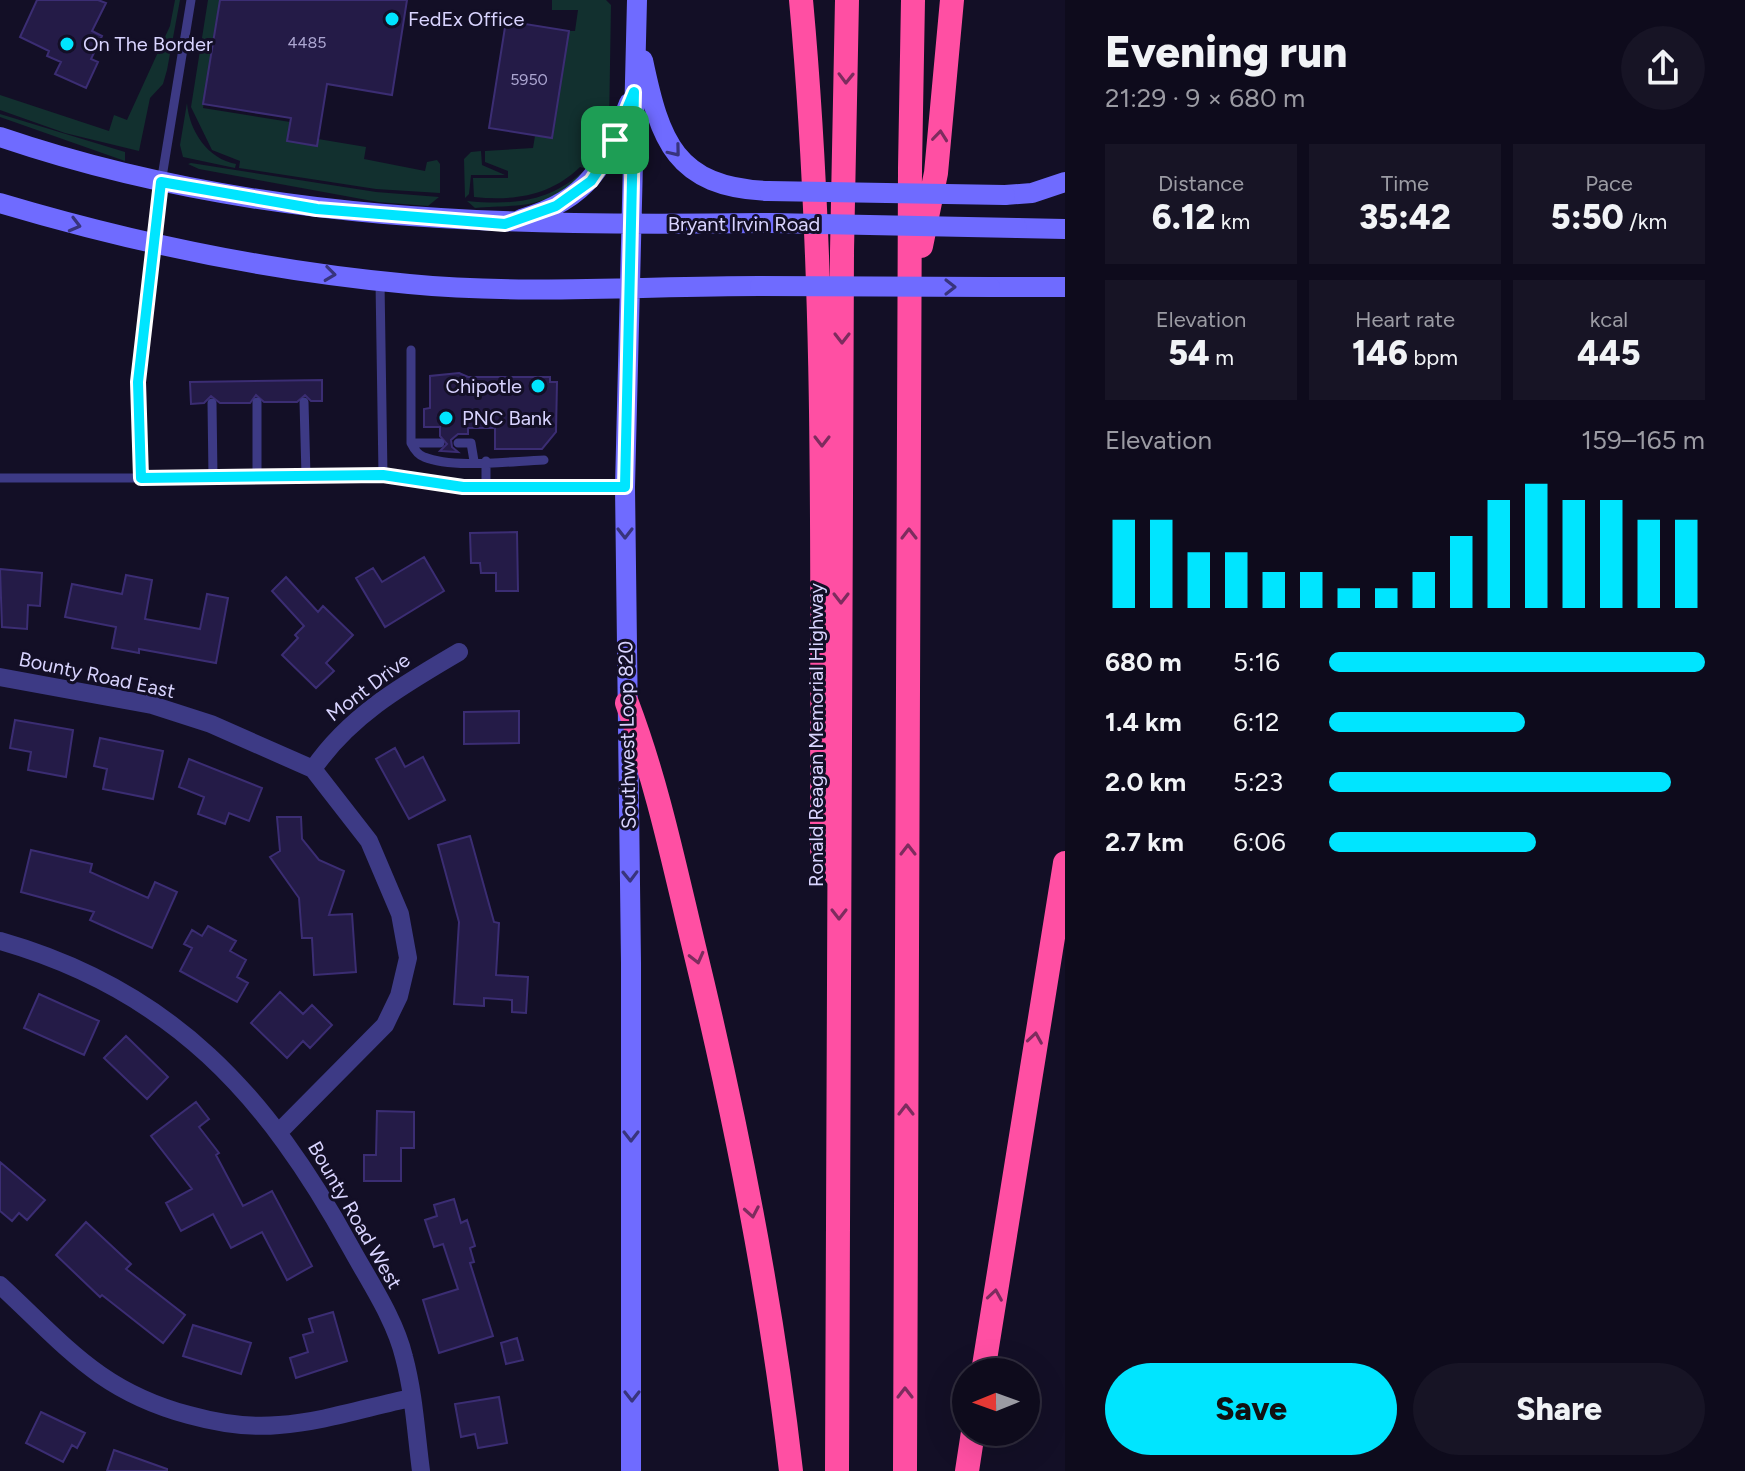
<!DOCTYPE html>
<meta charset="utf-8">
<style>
:root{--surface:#0e0b1c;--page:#171425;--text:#f1f3f6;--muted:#9b9ba3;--line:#2e2b3b;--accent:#00e5ff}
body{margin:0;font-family:Figtree,sans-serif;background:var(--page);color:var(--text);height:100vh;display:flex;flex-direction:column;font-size:30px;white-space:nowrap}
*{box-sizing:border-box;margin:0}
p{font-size:26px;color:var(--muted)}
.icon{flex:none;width:44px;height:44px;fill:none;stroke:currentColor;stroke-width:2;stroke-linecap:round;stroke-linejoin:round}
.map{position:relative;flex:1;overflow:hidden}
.drawer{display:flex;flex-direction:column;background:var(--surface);width:680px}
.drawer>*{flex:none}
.needle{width:52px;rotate:269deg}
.controls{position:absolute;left:952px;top:1358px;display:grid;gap:16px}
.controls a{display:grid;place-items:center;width:88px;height:88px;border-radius:50%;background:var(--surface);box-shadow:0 8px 32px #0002,0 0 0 2px var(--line);font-size:40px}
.pin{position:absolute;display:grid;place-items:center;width:68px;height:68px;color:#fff;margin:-34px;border-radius:16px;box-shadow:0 4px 12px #0006}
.round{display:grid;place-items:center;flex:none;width:84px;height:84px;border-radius:42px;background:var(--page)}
.head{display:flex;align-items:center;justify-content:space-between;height:136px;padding:0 40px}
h1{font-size:44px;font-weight:800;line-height:60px}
.figures{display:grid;grid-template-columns:repeat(3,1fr);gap:12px;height:136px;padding:8px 40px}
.figures div{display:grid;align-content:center;border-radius:0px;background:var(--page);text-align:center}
.figures b{font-size:34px;font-weight:800}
.figures small{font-size:22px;font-weight:400}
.figures p{font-size:22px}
.chart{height:224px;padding:16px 40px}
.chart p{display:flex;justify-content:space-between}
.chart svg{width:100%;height:144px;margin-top:8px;stroke:var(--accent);stroke-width:6}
.cta{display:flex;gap:16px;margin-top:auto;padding:16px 40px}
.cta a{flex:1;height:92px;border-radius:48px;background:var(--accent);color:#111;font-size:32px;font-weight:800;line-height:92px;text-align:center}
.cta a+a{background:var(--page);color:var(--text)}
ul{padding:0 40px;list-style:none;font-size:26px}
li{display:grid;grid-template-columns:128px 96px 1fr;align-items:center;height:60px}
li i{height:20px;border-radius:10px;background:var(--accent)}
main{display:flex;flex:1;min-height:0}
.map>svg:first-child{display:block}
.green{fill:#12302f}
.building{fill:#241b47;stroke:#3b2d73;stroke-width:2}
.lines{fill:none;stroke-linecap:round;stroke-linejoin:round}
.lane{stroke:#3d3a85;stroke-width:9}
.street{stroke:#3d3a85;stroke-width:18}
.secondary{stroke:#6f6bff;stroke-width:20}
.highway{stroke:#ff4fa3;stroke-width:24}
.secondary-bridge{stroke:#6f6bff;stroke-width:20}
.oneway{stroke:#7d2c5e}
.oneway2{stroke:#38347d}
.route-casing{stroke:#fff;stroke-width:16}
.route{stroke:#00e5ff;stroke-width:10}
.poi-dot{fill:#00e5ff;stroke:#130f26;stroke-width:3}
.labels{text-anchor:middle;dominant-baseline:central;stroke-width:6;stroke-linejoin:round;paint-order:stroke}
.number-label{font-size:16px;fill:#aca6d1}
.poi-label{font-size:20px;fill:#d9d4ff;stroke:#130f26;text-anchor:start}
.street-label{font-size:20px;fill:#d9d4ff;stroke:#130f26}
</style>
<main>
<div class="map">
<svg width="1065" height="1471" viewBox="0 0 1065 1471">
<rect width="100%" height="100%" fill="#130f26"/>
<!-- green -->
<path class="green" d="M175,0H180L167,70L163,84L150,98L139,151L65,133L0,110V95L109,131L114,115L127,120L170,26Z
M208,0H220L203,108L290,122L288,141L317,146L318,139L366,147L364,159L425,171L427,162L437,160L440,164V193L376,189L239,168L240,161L212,150L191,107Z
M552,0H606L611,5L609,125L590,170L580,167C550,196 514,201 474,197L473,178H508V171L485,162V151L533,148L535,136L552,138L569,31H575L578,10H552Z
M187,103C189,131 208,159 236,164L235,168L183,157L180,145Z
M0,114L125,152V161L0,117Z
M481,151L482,165L505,175H471L469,194L465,198L464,159L471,152Z
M191,163L376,192L439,197L428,206L378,202L199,169L188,164Z
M580,174L583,177C538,211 521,204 475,208L467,201C510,205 546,203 580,174Z"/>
<!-- building -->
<path class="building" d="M37,0H98L106,3L92,31L102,36L91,59L98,62L86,88L55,74L61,62L47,56L49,51L20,37Z
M220,0H407L392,95L327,84L317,146L287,141L291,118L203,104Z
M506,21L569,31L552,138L489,128Z
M459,373L468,377H550V382H557L556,432L542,449H495V428H468V434H458L451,440L452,447L458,452L440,451L447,444L440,436V427H424V409L430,408V376Z
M322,380V401H311L305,395L297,402H264L256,395L250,403H220L211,396L204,403L191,404L190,382Z
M517,532L518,591H496V573H481L480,563H471L470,533Z
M424,557L444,591L385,627L356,578L373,568L382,582Z
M0,569L42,573L40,606L28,605L27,629L2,627Z
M126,575L152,580L145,619L200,629L207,594L228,598L216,663L139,649V653L112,648L116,627L65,617L72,584L122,594Z
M286,577L318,612L323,606L353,635L326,663L334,671L316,688L282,655L298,638L295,635L304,626L272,591Z
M519,711V743L464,744V712Z
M15,720L73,730L66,777L28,770L31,752L10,748Z
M100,738L163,751L153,799L103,789L107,769L94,766Z
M395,748L405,767L423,757L445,800L409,819L376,759Z
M189,759L262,788L249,821L229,813L225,824L198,814L204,797L179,787Z
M277,817H301L302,839L319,860L344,871L329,915L352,914L356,972L314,975L312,938H302L299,898L270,857L280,851Z
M470,836L494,922L499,923L496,975L528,977L526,1013L512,1012V1000L484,998V1006L454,1004L459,922L438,845Z
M31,850L92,864L90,872L148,898L155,882L177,892L152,948L90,920L94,912L21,892Z
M208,926L236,941L230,951L246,960L237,977L248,983L237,1002L180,971L192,948L184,944L192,930L202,936Z
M280,992L303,1014L312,1005L332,1025L310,1048L303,1041L287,1058L251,1023Z
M39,994L99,1021L84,1055L24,1028Z
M126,1036L168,1077L147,1099L104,1058Z
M196,1102L209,1119L199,1127L219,1153L216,1155L243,1206L272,1191L312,1266L287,1280L262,1232L231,1248L213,1214L181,1231L166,1203L192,1189L151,1136Z
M377,1111L414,1112V1148H401V1181H364V1155H376Z
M0,1162L45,1200L27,1220L19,1213L12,1221L0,1211Z
M454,1199L461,1223L467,1220L475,1246L470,1248L474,1262L470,1263L493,1336L439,1353L423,1300L458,1289L443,1244L434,1247L425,1220L437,1216L434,1205Z
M86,1222L131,1264L126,1269L185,1315L163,1343L102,1295L100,1297L56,1255Z
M333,1312L347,1361L296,1378L290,1358L308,1352L303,1335L313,1332L309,1319Z
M193,1325L251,1343L241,1374L183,1356Z
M517,1338L523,1360L506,1364L501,1343Z
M499,1397L507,1443L478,1448L475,1434L461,1437L455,1404Z
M41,1412L85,1433L77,1448L72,1445L63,1462L26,1443Z
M114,1450L167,1469V1471H107Z"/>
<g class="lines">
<!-- lane -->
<path class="lane" d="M380,282L383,475
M411,350V443C414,449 418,455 424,457C453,469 512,461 544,460
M257,402V476
M304,402L306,476
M212,403L213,477
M411,443H440
M458,443H471L474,461
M486,461V487
M0,478H141L138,382L151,244L191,0
M141,478L383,475L463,487H625"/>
<!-- street -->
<path class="street" d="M0,677L152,705L211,724L313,769L369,841L400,914L408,958L399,996L385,1025L280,1131
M313,769C350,715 403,685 459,652
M0,941C172,990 267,1095 351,1248C369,1281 395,1319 404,1357C414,1394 416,1433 421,1471
M0,1285C65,1345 99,1391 189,1415C218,1423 249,1428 279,1425C323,1422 368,1407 411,1398"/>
<!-- secondary -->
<path class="secondary" d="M643,60C660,141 675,187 768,191
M0,137C255,224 505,226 771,223
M1005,195L1032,193L1065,182
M0,203C134,243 269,271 409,284C524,295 644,286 760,286
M521,219C590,199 605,165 629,103
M1017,228L1065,229
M990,287H1065
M631,1471V963L625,487L637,0"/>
<!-- highway -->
<path class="highway" d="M801,0C827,283 822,567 822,851L839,880
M921,246L936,173L952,0
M627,703C657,782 674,864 694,947C736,1120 771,1294 791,1471
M983,1372L1065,863
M837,1471L842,251L847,0
M905,1471L910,168L913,0
M967,1471L973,1432"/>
<!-- secondary-bridge -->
<path class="secondary-bridge" d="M768,191L1005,195
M771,223L1017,228
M760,286L990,287"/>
</g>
<!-- one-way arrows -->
<defs><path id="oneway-chevron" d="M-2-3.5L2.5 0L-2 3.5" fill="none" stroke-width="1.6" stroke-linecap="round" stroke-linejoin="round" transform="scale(2)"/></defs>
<g class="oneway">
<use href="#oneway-chevron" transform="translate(846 78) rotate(91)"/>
<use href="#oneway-chevron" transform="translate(940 136) rotate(-84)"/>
<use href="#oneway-chevron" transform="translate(842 338) rotate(90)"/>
<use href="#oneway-chevron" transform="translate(822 441) rotate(90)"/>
<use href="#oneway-chevron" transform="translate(909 534) rotate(-90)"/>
<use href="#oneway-chevron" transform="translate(841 598) rotate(90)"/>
<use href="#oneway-chevron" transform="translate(908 850) rotate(-90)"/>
<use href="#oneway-chevron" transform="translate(839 914) rotate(90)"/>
<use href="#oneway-chevron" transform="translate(697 958) rotate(76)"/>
<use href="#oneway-chevron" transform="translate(1035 1038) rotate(-81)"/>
<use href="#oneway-chevron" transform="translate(906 1110) rotate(-90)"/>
<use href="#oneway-chevron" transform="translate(752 1212) rotate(80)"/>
<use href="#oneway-chevron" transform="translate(995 1295) rotate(-81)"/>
<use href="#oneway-chevron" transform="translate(905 1393) rotate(-90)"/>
</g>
<g class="oneway2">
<use href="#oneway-chevron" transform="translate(675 151) rotate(51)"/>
<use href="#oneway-chevron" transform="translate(75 225) rotate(15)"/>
<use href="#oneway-chevron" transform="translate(330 274) rotate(7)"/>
<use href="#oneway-chevron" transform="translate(950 287)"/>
<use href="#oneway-chevron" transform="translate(625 533) rotate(90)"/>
<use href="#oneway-chevron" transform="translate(630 876) rotate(89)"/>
<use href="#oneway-chevron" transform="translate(631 1136) rotate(90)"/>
<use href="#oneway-chevron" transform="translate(632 1396) rotate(90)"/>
</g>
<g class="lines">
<defs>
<path id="route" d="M634,92L625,487H463L383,475L141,478L138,382L161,182L317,209L505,224L556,206L591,181L607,157Z"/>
</defs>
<!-- route casing -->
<use href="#route" class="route-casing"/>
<!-- route -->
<use href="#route" class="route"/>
</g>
<!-- markers -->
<g class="poi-dot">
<circle cx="392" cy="19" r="8"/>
<circle cx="67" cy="44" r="8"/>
<circle cx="538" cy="386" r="8"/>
<circle cx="446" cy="418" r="8"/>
</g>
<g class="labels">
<!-- number labels -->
<g class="number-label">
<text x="307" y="42">4485</text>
<text x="529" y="79">5950</text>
</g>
<!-- poi labels -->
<g class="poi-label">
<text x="408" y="19">FedEx Office</text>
<text x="83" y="44">On The Border</text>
<text x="522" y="386" text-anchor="end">Chipotle</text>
<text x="462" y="418">PNC Bank</text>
</g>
<!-- street labels -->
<g class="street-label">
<text x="744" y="224">Bryant Irvin Road</text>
<text transform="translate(97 675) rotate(12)">Bounty Road East</text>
<text transform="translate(368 687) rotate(-37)">Mont Drive</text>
<text transform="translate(627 735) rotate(-91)">Southwest Loop 820</text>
<text transform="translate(816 735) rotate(-90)">Ronald Reagan Memorial Highway</text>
<text transform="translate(355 1215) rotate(60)">Bounty Road West</text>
</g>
</g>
</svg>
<div class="controls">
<a><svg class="needle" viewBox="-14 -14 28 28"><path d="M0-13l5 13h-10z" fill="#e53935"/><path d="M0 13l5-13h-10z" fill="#9b9ba3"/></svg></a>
</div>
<div class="pin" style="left:615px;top:140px;background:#1e9e55"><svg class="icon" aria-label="arrive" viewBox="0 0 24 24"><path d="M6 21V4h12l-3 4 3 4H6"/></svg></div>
</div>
<section class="drawer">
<div class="head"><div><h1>Evening run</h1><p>21:29 · 9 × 680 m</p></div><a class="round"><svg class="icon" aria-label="share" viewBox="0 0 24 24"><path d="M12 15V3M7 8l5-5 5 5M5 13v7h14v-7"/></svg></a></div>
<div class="figures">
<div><p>Distance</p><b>6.12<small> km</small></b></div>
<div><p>Time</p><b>35:42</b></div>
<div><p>Pace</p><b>5:50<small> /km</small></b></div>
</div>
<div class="figures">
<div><p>Elevation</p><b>54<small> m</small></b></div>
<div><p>Heart rate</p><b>146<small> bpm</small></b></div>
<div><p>kcal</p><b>445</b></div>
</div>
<div class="chart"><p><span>Elevation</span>159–165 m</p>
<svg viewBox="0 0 160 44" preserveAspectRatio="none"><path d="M5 44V17M15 44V17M25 44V27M35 44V27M45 44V33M55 44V33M65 44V38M75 44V38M85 44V33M95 44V22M105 44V11M115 44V6M125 44V11M135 44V11M145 44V17M155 44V17"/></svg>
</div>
<ul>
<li><b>680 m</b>5:16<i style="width:100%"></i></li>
<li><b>1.4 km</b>6:12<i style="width:52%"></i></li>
<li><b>2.0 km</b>5:23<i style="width:91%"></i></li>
<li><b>2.7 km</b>6:06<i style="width:55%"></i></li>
</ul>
<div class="cta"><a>Save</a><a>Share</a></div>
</section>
</main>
